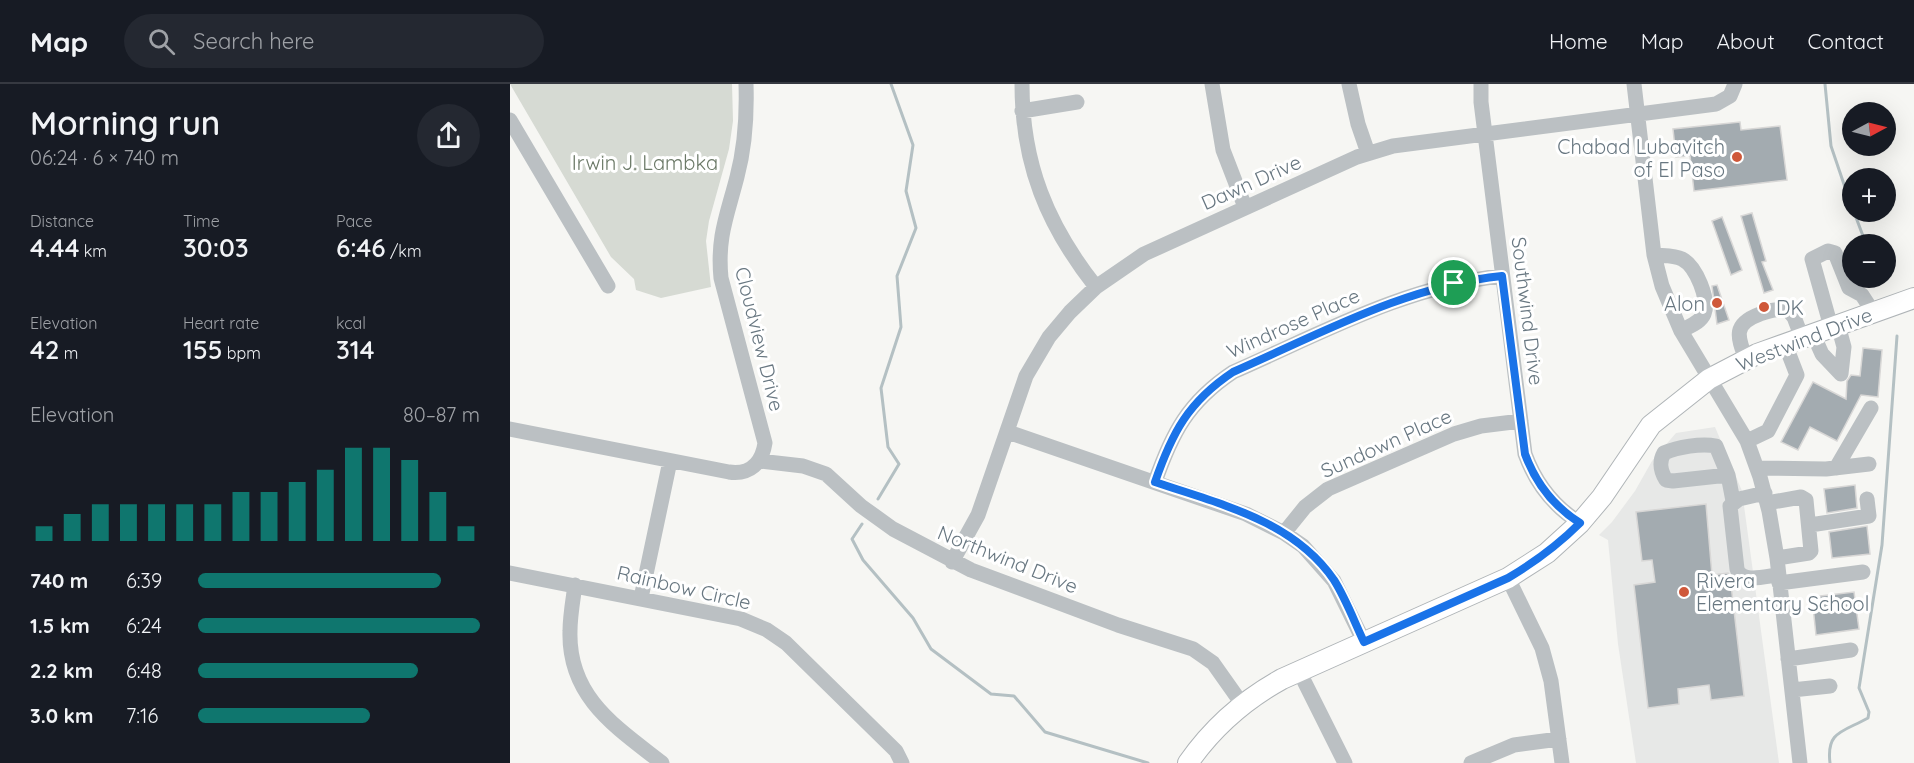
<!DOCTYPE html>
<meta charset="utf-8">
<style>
:root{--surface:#171b24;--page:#242831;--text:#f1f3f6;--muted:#9ea1a6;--line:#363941;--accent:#0f766e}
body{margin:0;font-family:Quicksand,sans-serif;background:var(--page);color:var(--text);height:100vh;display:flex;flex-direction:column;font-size:22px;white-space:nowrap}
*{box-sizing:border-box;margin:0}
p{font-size:20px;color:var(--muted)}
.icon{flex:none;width:33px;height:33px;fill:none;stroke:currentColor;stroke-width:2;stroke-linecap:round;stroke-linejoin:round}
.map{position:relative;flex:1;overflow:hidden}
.sheet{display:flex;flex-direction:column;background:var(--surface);width:510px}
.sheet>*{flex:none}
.needle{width:39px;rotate:83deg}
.buttons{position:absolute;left:1332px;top:18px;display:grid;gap:12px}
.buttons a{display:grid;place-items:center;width:54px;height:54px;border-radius:50%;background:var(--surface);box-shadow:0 6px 24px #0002;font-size:30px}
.pin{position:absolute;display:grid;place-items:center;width:51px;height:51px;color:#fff;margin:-26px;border:3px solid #fff;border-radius:50%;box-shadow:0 2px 6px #0007}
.round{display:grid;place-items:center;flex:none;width:63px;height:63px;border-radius:32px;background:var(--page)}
.headline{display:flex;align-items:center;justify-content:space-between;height:102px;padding:0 30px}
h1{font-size:33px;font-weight:600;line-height:45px}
.figures{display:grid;grid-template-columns:repeat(3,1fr);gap:9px;height:102px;padding:6px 30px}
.figures div{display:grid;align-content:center}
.figures b{font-size:26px;font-weight:600}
.figures small{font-size:16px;font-weight:400}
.figures p{font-size:16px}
.chart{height:168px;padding:12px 30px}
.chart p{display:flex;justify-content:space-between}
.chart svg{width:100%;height:108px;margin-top:6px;stroke:var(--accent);stroke-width:6}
ul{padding:0 30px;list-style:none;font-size:20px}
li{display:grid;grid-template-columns:96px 72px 1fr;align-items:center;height:45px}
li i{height:15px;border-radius:8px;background:var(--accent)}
header{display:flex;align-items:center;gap:36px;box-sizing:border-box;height:84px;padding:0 30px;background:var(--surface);border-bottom:2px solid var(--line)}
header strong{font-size:28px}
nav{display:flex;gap:33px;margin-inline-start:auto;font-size:21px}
.search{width:420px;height:54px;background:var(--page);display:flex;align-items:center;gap:15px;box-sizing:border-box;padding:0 21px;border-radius:33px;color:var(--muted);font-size:22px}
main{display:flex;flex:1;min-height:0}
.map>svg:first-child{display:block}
.built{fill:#e7e8e7}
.green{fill:#d6dad3}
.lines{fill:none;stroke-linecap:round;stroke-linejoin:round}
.stream{stroke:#b4c0c3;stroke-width:3}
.building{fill:#a3abb0;stroke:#d8d7d6;stroke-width:1.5}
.major-casing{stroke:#afb4b7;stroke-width:22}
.minor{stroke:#bbc0c3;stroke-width:15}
.major{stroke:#fff;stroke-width:20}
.route-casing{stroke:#fff;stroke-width:12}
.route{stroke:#1a73e8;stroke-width:8}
.poi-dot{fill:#cf583a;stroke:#fff;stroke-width:2}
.labels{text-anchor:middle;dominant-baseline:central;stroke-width:6;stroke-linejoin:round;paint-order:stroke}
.poi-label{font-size:20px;fill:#687781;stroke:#fff;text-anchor:end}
.park-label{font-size:20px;fill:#6b7967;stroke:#fff}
.street-label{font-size:20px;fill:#687781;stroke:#fff}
</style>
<header>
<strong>Map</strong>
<div class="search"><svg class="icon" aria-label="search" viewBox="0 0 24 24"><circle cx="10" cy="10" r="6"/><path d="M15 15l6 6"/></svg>Search here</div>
<nav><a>Home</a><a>Map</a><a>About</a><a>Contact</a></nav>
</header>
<main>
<section class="sheet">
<div class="headline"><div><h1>Morning run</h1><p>06:24 · 6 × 740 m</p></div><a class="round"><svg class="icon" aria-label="share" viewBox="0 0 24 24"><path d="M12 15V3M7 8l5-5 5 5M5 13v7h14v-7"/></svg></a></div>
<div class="figures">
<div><p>Distance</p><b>4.44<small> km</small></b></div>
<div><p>Time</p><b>30:03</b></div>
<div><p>Pace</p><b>6:46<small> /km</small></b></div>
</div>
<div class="figures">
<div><p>Elevation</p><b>42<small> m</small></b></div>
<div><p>Heart rate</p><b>155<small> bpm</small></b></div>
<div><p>kcal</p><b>314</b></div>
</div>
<div class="chart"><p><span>Elevation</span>80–87 m</p>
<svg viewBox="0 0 160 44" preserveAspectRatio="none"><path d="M5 44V38M15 44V33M25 44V29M35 44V29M45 44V29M55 44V29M65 44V29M75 44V24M85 44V24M95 44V20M105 44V15M115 44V6M125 44V6M135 44V11M145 44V24M155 44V38"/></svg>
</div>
<ul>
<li><b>740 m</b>6:39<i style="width:86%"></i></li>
<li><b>1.5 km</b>6:24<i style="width:100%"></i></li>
<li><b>2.2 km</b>6:48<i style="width:78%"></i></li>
<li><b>3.0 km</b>7:16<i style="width:61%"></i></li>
</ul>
</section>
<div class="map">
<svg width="1404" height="679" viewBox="0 0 1404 679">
<rect width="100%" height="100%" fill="#f6f6f3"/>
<!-- built -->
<path class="built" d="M1205,343L1232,407L1269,679H1126L1108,560L1098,456L1089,451L1102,438L1125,407L1142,377L1166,349Z"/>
<!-- green -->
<path class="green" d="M0,0H222L223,37L219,65L199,137L196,157L201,203L151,214L126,206L124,195L101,173Z"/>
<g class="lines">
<!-- stream -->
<path class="stream" d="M1315,0L1321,62L1342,124
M1344,128L1356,160
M1368,194L1369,195
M368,415L389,380L378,363L371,304L391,243L387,192L406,144L396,107L403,61L381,0
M352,440L342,455L353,476L403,534L421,565L481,610L504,612L535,648L638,679
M1320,679C1316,647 1333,648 1358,634L1359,628L1349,604L1372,461L1387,252"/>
</g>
<!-- building -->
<path class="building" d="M1230,38L1231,46L1270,42L1277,96L1184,107L1180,72L1166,73L1163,45Z
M1242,129L1256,177L1252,178L1263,206L1254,209L1231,132Z
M1212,133L1232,186L1221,191L1202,137Z
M1207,201L1219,236L1207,240L1202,202Z
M1353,264L1372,266L1368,313L1351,311L1327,357L1300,343L1288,366L1271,358L1303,298L1336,315L1337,297L1341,291L1350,292Z
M1345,401L1347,424L1317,429L1314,405Z
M1196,420L1202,491L1218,489L1220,492L1234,612L1201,616L1199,601L1168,605L1169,620L1138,624L1124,501L1145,498L1142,476L1132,477L1126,428Z
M1357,442L1360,470L1322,474L1319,448Z
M1344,508L1349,545L1306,551L1302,513Z"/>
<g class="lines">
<defs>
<path id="major" d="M678,679C703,643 734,616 772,595L998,494L1037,469L1070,439L1092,413L1141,341L1199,295L1247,270L1404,214"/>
</defs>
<!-- major casing -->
<use href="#major" class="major-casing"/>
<!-- minor -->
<path class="minor" d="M512,0C512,80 537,141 586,203
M702,0L713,66L735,123
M839,0L848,40L858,69
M971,0V18L1015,370C1026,400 1043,422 1070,439
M1124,0L1144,171L1152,202L1171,247L1237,357L1250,393L1259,427L1267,474L1290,679
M512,27L567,18
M0,36L98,202
M1144,171C1153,172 1164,171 1172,175C1186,182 1200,216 1194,230C1190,239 1179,242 1171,247
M1321,243L1302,175L1318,167L1325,169L1339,204L1352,211L1363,228
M1303,250L1312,270L1331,290L1334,263L1328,241
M1236,275C1227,252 1223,240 1250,230C1259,227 1268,224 1278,226L1284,233L1292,254
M0,345L219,388C240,391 252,379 255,359L211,194C207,153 217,132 227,93C235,63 237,31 236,0
M498,348L736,430L774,449L793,462L824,497L854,558
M1237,357L1258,347L1287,291L1275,260
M250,377L293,382L316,390L351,422L383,445L461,486L608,541L683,565L703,579L732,620
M1247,384L1316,385L1359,380
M1326,384L1361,324
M1218,391L1163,397L1156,396C1150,386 1149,378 1154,369C1168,363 1191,359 1206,362L1218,391L1223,417
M645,398C662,349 678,318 723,288C810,250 896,202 992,192
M1255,409L1229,415L1220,422L1227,485C1232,500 1256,492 1268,491
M1257,419L1291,413L1296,416L1301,467L1299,469L1267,474
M1300,441L1359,432L1357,415
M774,449L795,423L818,405L944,350L971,342L1011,337
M442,478L468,431L516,292L539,253L560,228L586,203L634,170L847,73L883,62L1206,20L1220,12L1225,0
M0,489L231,535L257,546L276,559L386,667L392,679
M998,494L1032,564L1041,597L1052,679
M1269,499L1353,488
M65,501C63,516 60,532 60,547C58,613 106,643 152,679
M131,514L160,377
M1278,575L1341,566
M789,587L835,679
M1282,606L1320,602
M961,679L1004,661L1049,655"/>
<!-- major -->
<use href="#major" class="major"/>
</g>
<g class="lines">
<defs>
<path id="route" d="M992,192L1015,370C1026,400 1043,422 1070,439C1048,461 1025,478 998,494L854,558C844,537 836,515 824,496C783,436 709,420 645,398C662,349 678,318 723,288C810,250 896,202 992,192Z"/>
</defs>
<!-- route casing -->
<use href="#route" class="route-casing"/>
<!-- route -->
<use href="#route" class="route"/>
</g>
<!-- markers -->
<g class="poi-dot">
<circle cx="1227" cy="73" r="6"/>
<circle cx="1207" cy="219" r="6"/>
<circle cx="1254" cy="223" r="6"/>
<circle cx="1174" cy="508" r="6"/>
</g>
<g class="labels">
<!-- poi labels -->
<g class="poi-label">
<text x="1215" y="62">Chabad Lubavitch<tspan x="1215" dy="23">of El Paso</tspan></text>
<text x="1195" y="219">Alon</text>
<text x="1266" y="223" text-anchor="start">DK</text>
<text x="1186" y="496" text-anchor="start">Rivera<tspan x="1186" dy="23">Elementary School</tspan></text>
</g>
<!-- park labels -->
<g class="park-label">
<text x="135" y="78">Irwin J. Lambka</text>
</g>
<!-- street labels -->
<g class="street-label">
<text transform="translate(741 98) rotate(-24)">Dawn Drive</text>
<text transform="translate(1018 227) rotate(83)">Southwind Drive</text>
<text transform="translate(783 239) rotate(-24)">Windrose Place</text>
<text transform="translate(250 255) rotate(76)">Cloudview Drive</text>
<text transform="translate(1294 255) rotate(-21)">Westwind Drive</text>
<text transform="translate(876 359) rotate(-24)">Sundown Place</text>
<text transform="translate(498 475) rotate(22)">Northwind Drive</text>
<text transform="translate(174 503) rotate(13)">Rainbow Circle</text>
</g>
</g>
</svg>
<div class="buttons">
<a><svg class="needle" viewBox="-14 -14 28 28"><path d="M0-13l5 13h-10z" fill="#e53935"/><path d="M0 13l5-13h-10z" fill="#9ea1a6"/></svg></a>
<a>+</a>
<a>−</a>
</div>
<div class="pin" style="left:944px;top:199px;background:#1e9e55"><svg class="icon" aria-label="arrive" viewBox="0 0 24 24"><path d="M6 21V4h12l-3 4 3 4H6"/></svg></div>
</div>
</main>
